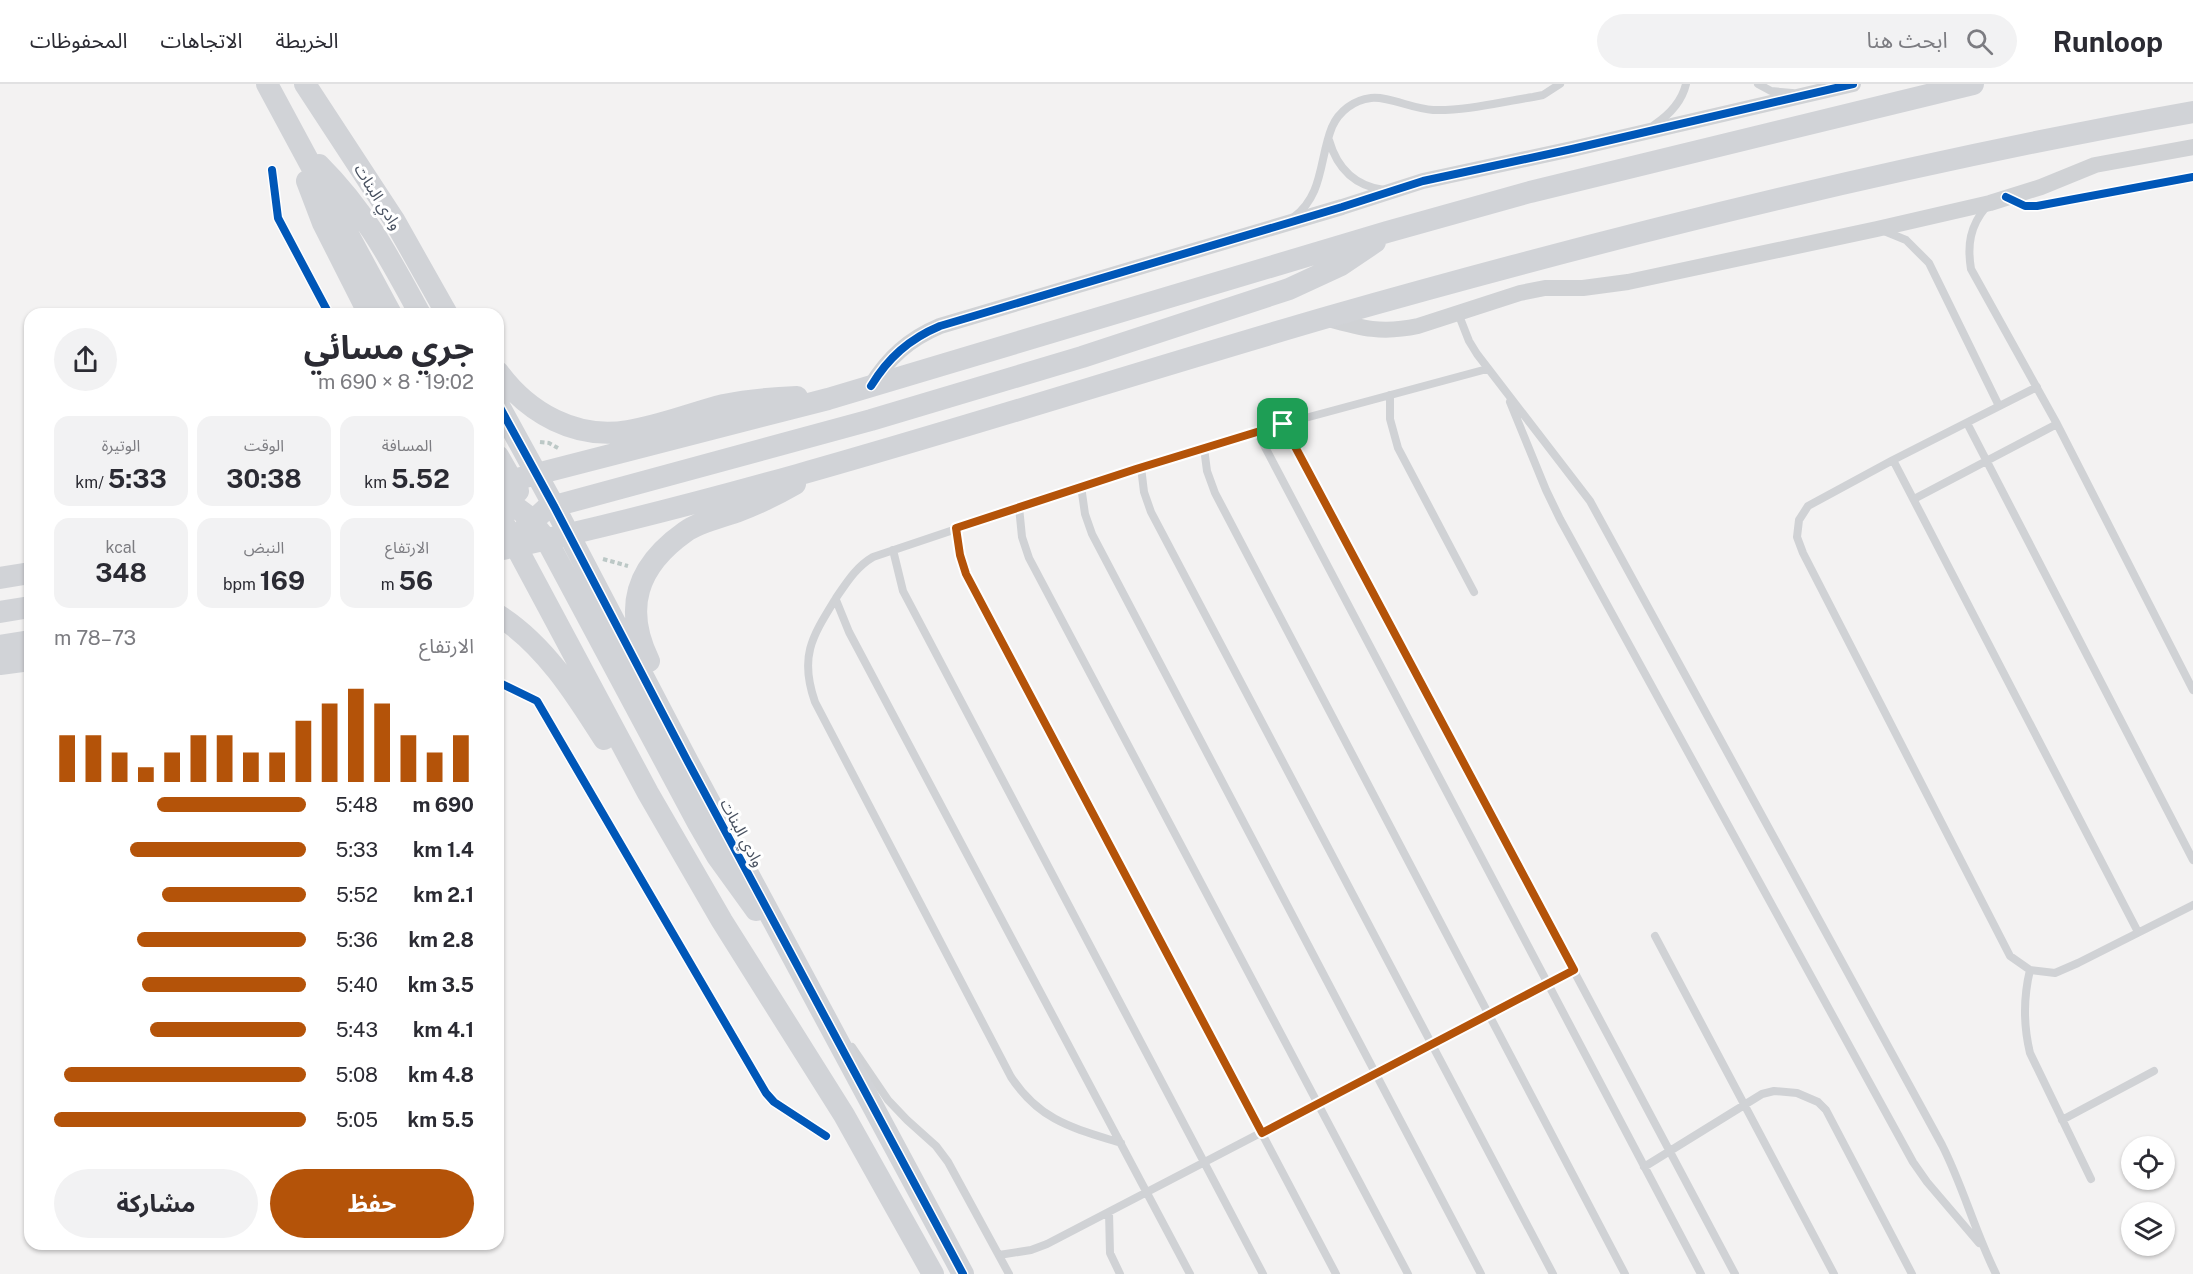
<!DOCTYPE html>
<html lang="ar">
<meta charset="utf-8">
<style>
:root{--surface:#fff;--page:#f2f2f3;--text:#2b2b33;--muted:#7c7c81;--line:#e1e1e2;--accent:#b45309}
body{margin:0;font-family:"Public Sans","Noto Sans Arabic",sans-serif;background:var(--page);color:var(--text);direction:rtl;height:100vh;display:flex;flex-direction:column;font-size:22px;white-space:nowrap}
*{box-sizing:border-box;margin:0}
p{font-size:20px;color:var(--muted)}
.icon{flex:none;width:33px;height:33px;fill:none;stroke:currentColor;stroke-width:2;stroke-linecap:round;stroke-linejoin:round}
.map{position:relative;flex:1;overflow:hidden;direction:ltr}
.details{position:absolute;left:24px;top:224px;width:480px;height:942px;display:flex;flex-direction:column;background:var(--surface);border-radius:18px;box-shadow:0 2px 4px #0004;direction:rtl}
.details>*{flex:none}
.buttons{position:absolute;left:2121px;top:1052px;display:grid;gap:12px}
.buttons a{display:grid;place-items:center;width:54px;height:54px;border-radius:50%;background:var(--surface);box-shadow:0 2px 4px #0004;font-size:30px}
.pin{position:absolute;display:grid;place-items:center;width:51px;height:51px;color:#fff;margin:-26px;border-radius:12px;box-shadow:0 3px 9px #0006}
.round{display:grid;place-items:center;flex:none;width:63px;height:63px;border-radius:32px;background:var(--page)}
.overview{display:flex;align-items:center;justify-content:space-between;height:102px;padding:0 30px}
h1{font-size:33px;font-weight:700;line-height:45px}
.figures{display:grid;grid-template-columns:repeat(3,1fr);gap:9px;height:102px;padding:6px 30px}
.figures div{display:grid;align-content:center;border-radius:15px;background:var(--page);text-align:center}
.figures b{font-size:26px;font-weight:700}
.figures small{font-size:16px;font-weight:400}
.figures p{font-size:16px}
.chart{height:168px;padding:12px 30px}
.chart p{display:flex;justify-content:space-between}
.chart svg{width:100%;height:108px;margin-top:6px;stroke:var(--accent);stroke-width:6}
.cta{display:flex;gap:12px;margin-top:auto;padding:12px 30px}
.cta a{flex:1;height:69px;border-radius:36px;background:var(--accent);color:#fff;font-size:24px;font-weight:700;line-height:69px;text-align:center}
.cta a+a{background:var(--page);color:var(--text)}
ul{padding:0 30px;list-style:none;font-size:20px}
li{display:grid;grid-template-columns:96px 72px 1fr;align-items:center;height:45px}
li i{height:15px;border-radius:8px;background:var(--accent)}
header{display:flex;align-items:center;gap:36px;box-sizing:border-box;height:84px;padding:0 30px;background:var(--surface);border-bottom:2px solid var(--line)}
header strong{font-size:28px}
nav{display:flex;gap:33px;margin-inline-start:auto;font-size:21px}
.search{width:420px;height:54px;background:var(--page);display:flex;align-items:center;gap:15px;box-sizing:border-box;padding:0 21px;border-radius:33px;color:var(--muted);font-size:22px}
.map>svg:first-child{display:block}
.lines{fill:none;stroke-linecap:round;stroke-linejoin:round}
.path{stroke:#bcc8c6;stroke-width:4;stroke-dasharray:4.5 3;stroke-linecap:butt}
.lane{stroke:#d0d2d5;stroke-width:8}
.street{stroke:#d0d2d5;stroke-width:16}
.secondary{stroke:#d1d3d7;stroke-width:22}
.cycleway-casing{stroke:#fff;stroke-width:11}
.cycleway{stroke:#0057b8;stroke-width:8}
.route-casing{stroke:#fff;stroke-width:12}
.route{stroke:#b45309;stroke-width:8}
.labels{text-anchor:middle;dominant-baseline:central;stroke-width:6;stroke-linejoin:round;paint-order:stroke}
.street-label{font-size:16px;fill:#485160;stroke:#fff}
</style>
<header>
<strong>Runloop</strong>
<div class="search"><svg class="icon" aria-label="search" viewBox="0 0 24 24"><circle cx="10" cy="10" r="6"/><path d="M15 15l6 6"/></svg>ابحث هنا</div>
<nav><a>الخريطة</a><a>الاتجاهات</a><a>المحفوظات</a></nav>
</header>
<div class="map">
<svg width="2193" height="1190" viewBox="0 0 2193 1190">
<rect width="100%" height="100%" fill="#f3f2f2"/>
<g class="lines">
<!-- path -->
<path class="path" d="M540,358L549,359L558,364
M603,475L628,482"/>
<!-- lane -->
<path class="lane" d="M1758,0L1771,7L1792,9
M1654,41C1669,31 1682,17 1686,0
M1329,56C1337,84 1355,102 1384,106
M1986,123C1970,142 1967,161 1971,185L2057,340L2193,606
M1294,133C1324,110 1319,75 1332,43C1339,27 1354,16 1371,14C1388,12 1413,25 1433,26C1466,27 1501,18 1533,13L1543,11L1560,0
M1884,147L1906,156L1929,179L1999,322
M1458,229L1469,257L1477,270L1590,417L1942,1061C1963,1102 1975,1148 1996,1190
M2037,303L1893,376L1808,422L1799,436L1797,453L1803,469L2010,872L2030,886L2055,889L2078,879L2193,821
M1390,311V335L1398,364L1474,508
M1510,318L1546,406L1560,435L1913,1078L1927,1098L1979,1159
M1967,339L2193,776
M1283,340L1735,1190
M1257,348L1701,1190
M1204,364L1207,387L1215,409L1625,1190
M1893,376L2138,848
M1141,383L1144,408L1151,428L1553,1190
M1081,402L1085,430L1092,450L1481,1190
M1914,415L2057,340
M1019,423L1022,453L1029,474L1408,1190
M956,444L960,471L967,490L1336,1190
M893,466L903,507L1263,1190
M836,516L849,548L1190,1190
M1655,852L1834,1190
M2030,886C2023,915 2023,940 2030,969L2091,1095
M852,963L888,1016L907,1036L936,1062L948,1078L1009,1190
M2062,1036L2154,987
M1121,1059C1073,1044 1040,1037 1011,993L815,618C799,572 812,553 836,514C847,498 856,483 873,473L1135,385L1283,340L1487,285
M1644,1083L1762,1010L1774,1007L1797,1009L1818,1018L1826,1026L1912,1190
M1109,1128L1110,1169L1120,1190
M999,1171L1031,1166L1047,1160L1574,886"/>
<!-- street -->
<path class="street" d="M1325,234C1361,244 1381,250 1418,242L1520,209L1545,204H1583L1628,198L1877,145L1990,119L2041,103L2095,81L2193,63
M871,302C888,274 909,255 940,242L1342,123L1423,97L1572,65L1853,0"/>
<!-- secondary -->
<path class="secondary" d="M267,0L391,230
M305,0L394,136L447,230
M319,81C365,127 389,173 420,230
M307,97L323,139L369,230
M498,288C528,329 576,356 628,347C661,342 692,329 724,321C748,316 772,314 797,313
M498,320L554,422L688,678L963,1190
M498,372L518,407
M498,400L828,315L1387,148L1530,108L1973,0
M498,410L525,430L546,455L698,739L717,772L756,826
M498,429L648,709L722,837L844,1031L933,1190
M516,463L525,444L547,424L871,336L1082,273L1289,205L1341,181L1375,158
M498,466C779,406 1052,313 1328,233C1613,152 1901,80 2193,28
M0,494L30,489
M0,528L30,523
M498,531C544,560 575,609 604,655
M0,562L30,557
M649,577C623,524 637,482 685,448C699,438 719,434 736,428C757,420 776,411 795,400
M0,580L30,576"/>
<defs>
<path id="cycleway" d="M272,86L278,134L329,230
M2006,113L2025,122H2037L2193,93
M871,302C888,274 909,255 940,242L1342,123L1423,97L1572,65L1853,0
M498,320L554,422L688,678L963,1190
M498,598L537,617L766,1009L774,1018L826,1052"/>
</defs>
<!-- cycleway casing -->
<use href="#cycleway" class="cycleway-casing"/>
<!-- cycleway -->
<use href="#cycleway" class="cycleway"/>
</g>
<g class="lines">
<defs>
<path id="route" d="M1283,340L1574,886L1262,1049L966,490L960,471L956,444L1136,385Z"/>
</defs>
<!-- route casing -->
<use href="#route" class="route-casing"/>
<!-- route -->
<use href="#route" class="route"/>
</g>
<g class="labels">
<!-- street labels -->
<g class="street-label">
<text transform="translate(378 113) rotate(58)">وادي البنات</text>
<text transform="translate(742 749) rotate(62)">وادي البنات</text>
</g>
</g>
</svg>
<div class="buttons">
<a><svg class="icon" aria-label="locate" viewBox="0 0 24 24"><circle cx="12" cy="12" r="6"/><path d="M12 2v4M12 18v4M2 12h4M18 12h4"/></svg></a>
<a><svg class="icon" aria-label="layers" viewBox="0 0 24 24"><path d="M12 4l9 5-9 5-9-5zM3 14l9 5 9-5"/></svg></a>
</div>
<div class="pin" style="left:1283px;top:340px;background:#1e9e55"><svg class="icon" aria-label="arrive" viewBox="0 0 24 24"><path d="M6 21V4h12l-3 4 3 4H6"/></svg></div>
<section class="details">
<div class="overview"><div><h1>جري مسائي</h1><p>19:02 · 8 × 690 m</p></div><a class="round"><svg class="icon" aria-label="share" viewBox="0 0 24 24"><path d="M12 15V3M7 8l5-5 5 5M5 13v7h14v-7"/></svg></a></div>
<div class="figures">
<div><p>المسافة</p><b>5.52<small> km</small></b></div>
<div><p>الوقت</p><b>30:38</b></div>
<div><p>الوتيرة</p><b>5:33<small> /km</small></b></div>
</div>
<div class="figures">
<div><p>الارتفاع</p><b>56<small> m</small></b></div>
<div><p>النبض</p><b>169<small> bpm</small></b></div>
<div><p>kcal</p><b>348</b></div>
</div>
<div class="chart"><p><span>الارتفاع</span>73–78 m</p>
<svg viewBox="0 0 160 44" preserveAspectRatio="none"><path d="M5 44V25M15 44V25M25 44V32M35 44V38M45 44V32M55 44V25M65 44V25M75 44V32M85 44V32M95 44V19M105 44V12M115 44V6M125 44V12M135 44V25M145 44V32M155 44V25"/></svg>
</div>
<ul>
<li><b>690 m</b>5:48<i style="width:59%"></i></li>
<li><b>1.4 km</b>5:33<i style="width:70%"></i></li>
<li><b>2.1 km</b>5:52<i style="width:57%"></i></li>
<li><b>2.8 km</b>5:36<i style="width:67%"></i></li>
<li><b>3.5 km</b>5:40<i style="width:65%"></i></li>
<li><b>4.1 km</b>5:43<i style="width:62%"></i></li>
<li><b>4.8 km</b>5:08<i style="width:96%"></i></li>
<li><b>5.5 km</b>5:05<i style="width:100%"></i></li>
</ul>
<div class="cta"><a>حفظ</a><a>مشاركة</a></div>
</section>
</div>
